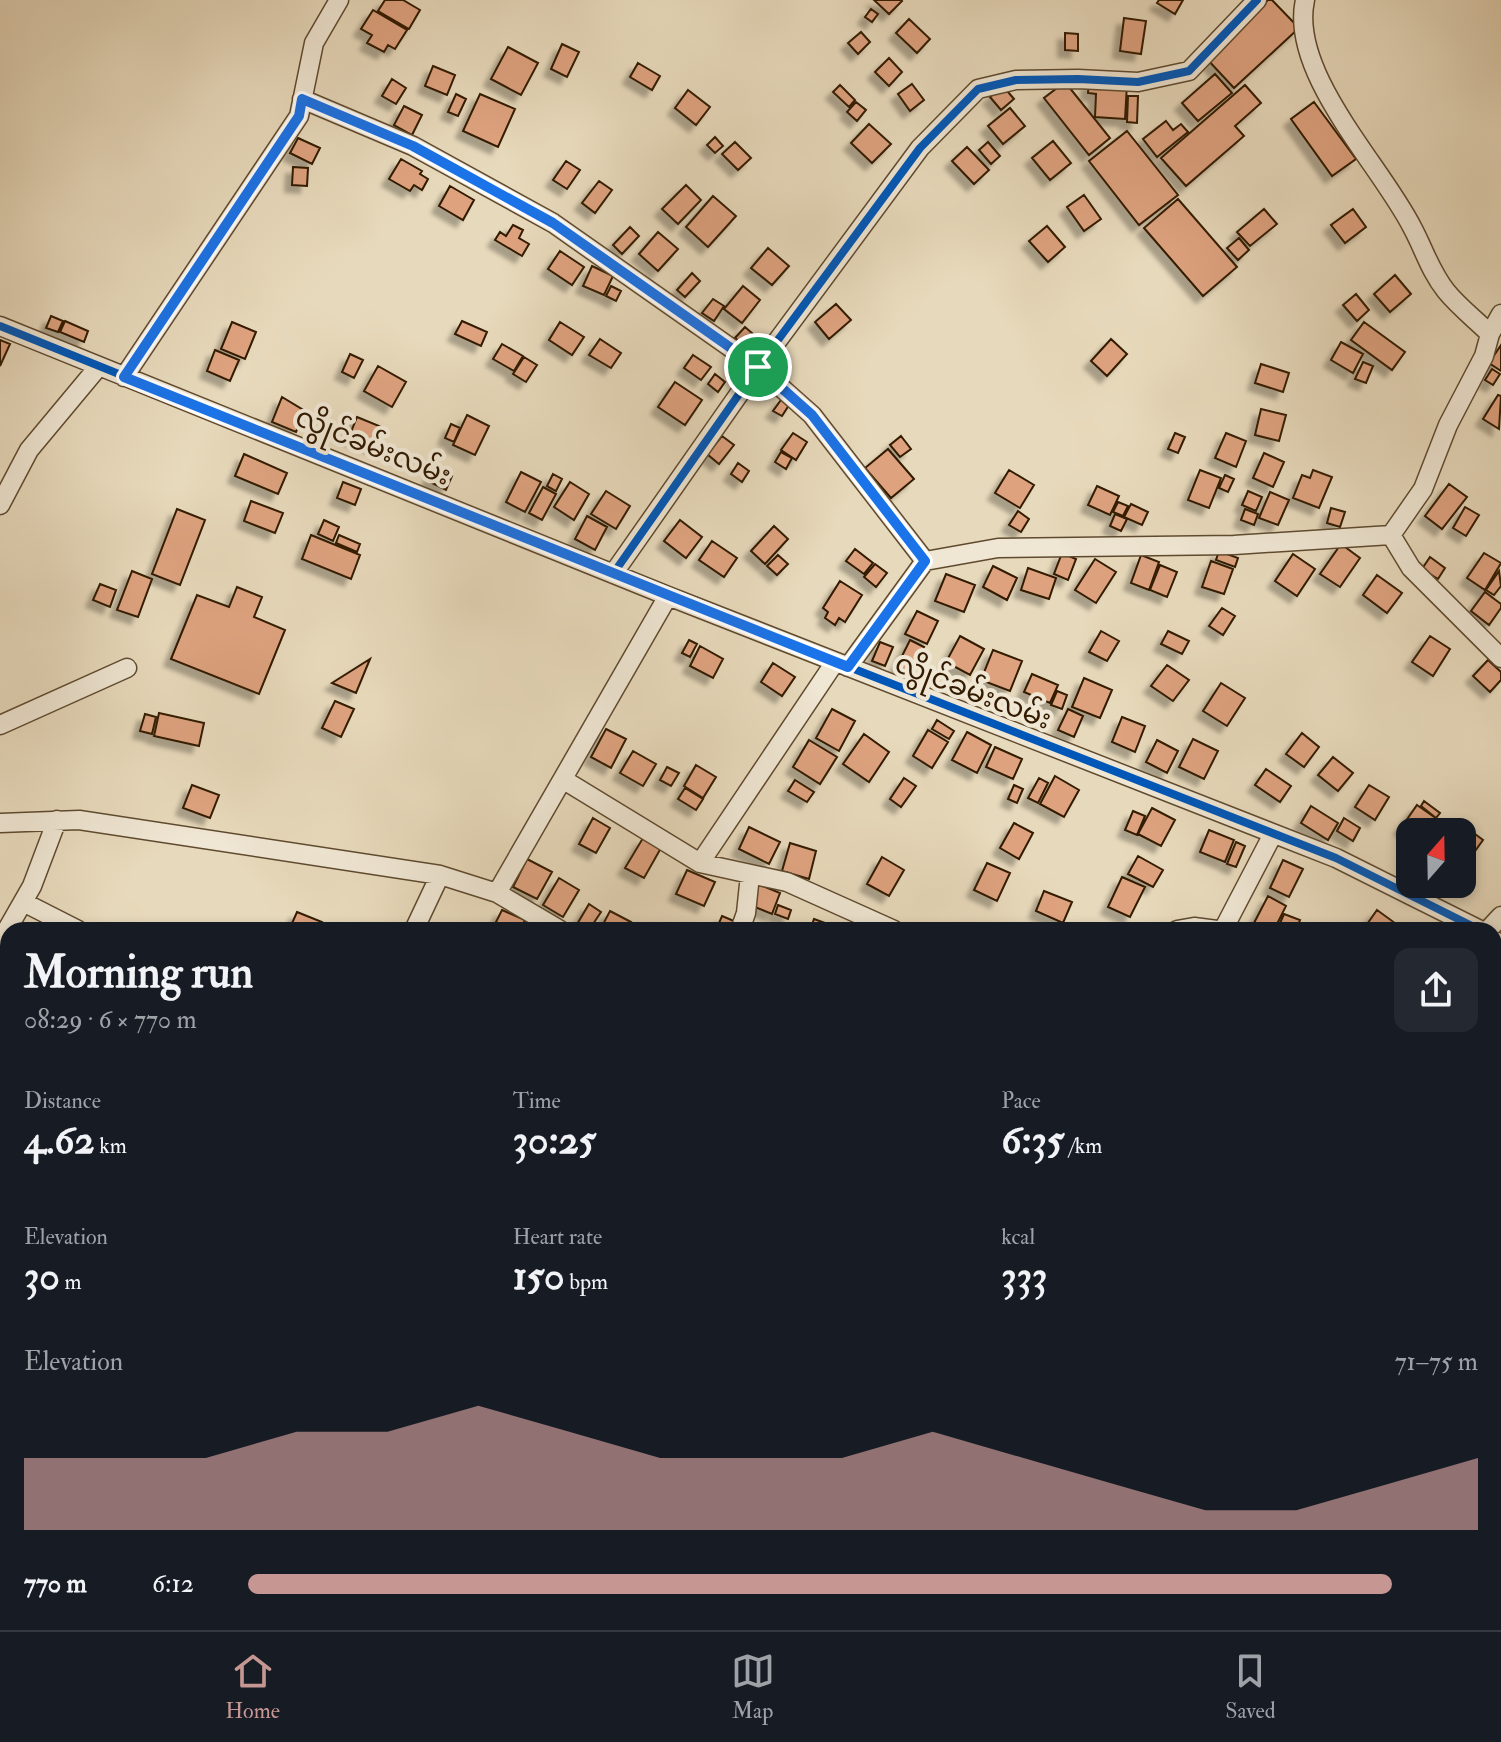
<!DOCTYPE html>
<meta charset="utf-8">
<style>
:root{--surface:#171b24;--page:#242831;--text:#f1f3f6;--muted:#9ea1a6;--line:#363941;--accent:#c59692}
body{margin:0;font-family:"IM FELL Double Pica","Noto Sans Myanmar",serif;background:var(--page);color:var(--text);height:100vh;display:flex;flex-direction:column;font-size:30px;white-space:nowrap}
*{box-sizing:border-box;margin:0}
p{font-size:26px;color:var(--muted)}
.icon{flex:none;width:44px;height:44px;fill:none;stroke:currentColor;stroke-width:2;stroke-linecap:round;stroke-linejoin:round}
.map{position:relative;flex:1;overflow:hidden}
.panel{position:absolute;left:0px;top:922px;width:1502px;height:708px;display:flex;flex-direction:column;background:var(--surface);border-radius:24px 24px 0 0;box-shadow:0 4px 12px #0003}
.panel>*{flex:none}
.needle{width:52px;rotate:20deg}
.tools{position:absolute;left:1396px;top:818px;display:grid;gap:16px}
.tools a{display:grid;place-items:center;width:80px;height:80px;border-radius:16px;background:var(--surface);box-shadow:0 4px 12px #0003;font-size:40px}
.pin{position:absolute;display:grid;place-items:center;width:68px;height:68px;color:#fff;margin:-34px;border:4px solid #fff;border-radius:50%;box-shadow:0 2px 8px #0007}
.round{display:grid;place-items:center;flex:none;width:84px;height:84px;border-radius:16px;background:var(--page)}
.summary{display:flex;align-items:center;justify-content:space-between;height:136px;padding:0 24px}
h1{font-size:44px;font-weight:700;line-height:60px}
.stats{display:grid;grid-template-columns:repeat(3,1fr);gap:12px;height:136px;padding:8px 24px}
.stats div{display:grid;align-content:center}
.stats b{font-size:40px;font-weight:700}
.stats small{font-size:22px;font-weight:400}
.stats p{font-size:22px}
.chart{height:224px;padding:16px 24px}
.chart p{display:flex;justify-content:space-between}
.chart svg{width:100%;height:144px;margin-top:8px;fill:var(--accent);opacity:.7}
ul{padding:0 24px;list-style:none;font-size:26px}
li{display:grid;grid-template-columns:128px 96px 1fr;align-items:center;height:60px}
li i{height:20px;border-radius:10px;background:var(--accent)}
.tabs{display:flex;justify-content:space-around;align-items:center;height:112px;border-top:2px solid var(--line);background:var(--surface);font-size:22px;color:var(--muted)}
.tabs a{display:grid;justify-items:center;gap:4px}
.tabs .active{color:var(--accent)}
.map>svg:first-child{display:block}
.building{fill:#dea27f;stroke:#321a00;stroke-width:2;filter:url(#shadow)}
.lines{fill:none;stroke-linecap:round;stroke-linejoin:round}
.minor-casing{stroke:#5f4a2f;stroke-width:21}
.minor{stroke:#efe6d3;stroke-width:18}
.cycleway-casing{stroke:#efe6d3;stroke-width:13}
.cycleway{stroke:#0057b8;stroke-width:8}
.route-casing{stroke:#fff;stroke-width:16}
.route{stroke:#1a73e8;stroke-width:10}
.labels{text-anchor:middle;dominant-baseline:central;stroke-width:8;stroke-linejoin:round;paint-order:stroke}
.street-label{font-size:28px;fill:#321a00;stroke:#efe6d3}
</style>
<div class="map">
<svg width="1501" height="1630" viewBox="0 0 1501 1630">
<defs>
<filter id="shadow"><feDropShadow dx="-7" dy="7" stdDeviation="2" flood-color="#0004"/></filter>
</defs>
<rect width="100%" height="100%" fill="#e7d9bb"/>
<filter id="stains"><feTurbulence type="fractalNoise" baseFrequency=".0025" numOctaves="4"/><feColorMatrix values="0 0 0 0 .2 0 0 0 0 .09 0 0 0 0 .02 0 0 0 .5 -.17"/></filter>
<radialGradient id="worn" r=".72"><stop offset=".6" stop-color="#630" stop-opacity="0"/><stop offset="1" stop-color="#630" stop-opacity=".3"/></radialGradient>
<!-- building -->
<path class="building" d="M385,0H403L420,10L409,29L378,11Z
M874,0H901L902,1L889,14Z
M1159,0H1183L1175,14L1157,3Z
M1268,0H1272L1299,28L1234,88L1206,58Z
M871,9L878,14L872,22L865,17Z
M373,10L407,30L395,49L388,45L384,52L367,43L372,35L361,29Z
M1124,18L1146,21L1141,54L1120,51Z
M909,19L930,39L917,53L896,33Z
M861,32L870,42L858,54L848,43Z
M1065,33L1078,34V51L1065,50Z
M562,44L579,52L567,77L551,69Z
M508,47L538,63L521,95L491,79Z
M889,58L902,72L889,86L875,72Z
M638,63L660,76L652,90L630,77Z
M433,66L455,75L447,95L425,86Z
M1215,74L1232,93L1198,121L1182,103Z
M392,79L406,88L396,104L382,96Z
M1065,82L1110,138L1089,155L1044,98Z
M1089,82L1127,84L1125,119L1095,117L1096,94L1088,93Z
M912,84L924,100L910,111L898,94Z
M840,85L855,100L849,107L833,92Z
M1245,85L1261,103L1235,126L1244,136L1186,186L1161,158Z
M1003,86L1014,99L1001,110L990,97Z
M688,90L710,107L696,125L675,108Z
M456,94L466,99L458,116L448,112Z
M480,94L515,109L498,147L463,131Z
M1128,96H1138L1137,123L1127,122Z
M856,102L866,110L857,121L847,112Z
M1314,102L1356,159L1332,176L1291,119Z
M404,106L422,115L412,135L394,125Z
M1010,108L1025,126L1003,144L988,126Z
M1166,121L1173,130L1181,124L1188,132L1157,157L1143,139Z
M869,124L891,144L872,163L851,143Z
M1127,131L1178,195L1139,225L1089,161Z
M715,137L723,146L715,153L707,145Z
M298,138L320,148L312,164L290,153Z
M1053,141L1071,163L1050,180L1032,158Z
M735,142L751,158L738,170L722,154Z
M988,142L1000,156L991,164L979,150Z
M967,147L989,170L974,184L952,161Z
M401,159L422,171L420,174L428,179L422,190L414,185L410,191L389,179Z
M566,161L580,170L567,189L553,180Z
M293,167L308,168L307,186L292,185Z
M599,181L612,190L595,213L582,203Z
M686,185L701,200L678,224L662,209Z
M450,186L474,200L463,220L439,206Z
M1084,195L1101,219L1084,231L1067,207Z
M713,196L736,216L708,247L686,227Z
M1178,199L1237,267L1203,296L1144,228Z
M1264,209L1277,224L1250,246L1237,232Z
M1353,209L1366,227L1345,243L1331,225Z
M513,225L523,230L519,238L529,244L522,256L495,240L500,232L506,236Z
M1047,226L1065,247L1048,262L1029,241Z
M630,227L639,236L622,254L613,245Z
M658,232L678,249L658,271L639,254Z
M1239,238L1249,250L1238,260L1227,248Z
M768,248L789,266L772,285L751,268Z
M560,251L584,267L572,285L548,269Z
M592,266L613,276L604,295L583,286Z
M692,273L700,281L685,297L677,290Z
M1395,275L1411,294L1390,312L1374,294Z
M611,286L621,291L616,301L606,296Z
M743,286L760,300L742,323L724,309Z
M1356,294L1369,310L1357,321L1343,305Z
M713,299L724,306L714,321L702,313Z
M836,304L851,320L829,339L815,322Z
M51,316L63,321L58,332L46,328Z
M65,321L88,331L84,342L60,332Z
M462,321L487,332L481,346L455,334Z
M232,322L256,332L245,359L221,349Z
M560,322L584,337L572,355L549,340Z
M1364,322L1405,352L1392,370L1351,340Z
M745,327L760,340L751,351L735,338Z
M600,339L621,353L611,368L589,355Z
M1111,339L1127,354L1107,376L1091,361Z
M0,340L10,344L0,366Z
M1341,342L1363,354L1353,373L1331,360Z
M502,344L523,356L514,371L493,359Z
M1501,345V371L1489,363Z
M215,350L239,360L230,381L207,371Z
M350,354L363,360L354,378L342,372Z
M693,355L711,367L701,380L684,368Z
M524,357L537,365L526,382L513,374Z
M1363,362L1373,366L1366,383L1355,379Z
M1261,364L1289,373L1283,392L1255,383Z
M378,366L406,382L392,407L364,391Z
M1492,369L1500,374L1493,385L1485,380Z
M715,374L725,382L718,392L708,384Z
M675,382L702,400L685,425L658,407Z
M1498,395L1501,396L1499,429L1483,419Z
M282,397L305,411L296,432L272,422Z
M783,397L791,402L782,416L773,411Z
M1261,409L1286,415L1279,441L1255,435Z
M467,415L489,426L475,455L453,445Z
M357,417L384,428L377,447L349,437Z
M451,424L460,428L454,442L445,438Z
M793,433L807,442L796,460L781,450Z
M1175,433L1185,437L1178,453L1168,449Z
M1226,433L1246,441L1236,467L1215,458Z
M722,436L734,445L719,464L707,454Z
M901,436L911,449L900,457L890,445Z
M888,449L914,479L891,498L865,468Z
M781,452L792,458L786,469L775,462Z
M1264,453L1284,462L1273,487L1253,478Z
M244,454L287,473L278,494L235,476Z
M738,463L749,471L742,482L731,474Z
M434,468L452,476L446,490L428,481Z
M1009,470L1034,485L1020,508L995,493Z
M1200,470L1221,478L1209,508L1188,500Z
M1313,470L1332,477L1319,508L1293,498L1302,475L1310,478Z
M521,472L541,482L525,512L506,502Z
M553,474L562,479L556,491L547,486Z
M1225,475L1234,479L1228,492L1219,488Z
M343,482L361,489L355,505L337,498Z
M570,482L589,494L574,520L554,507Z
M1449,484L1467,497L1442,529L1425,516Z
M1097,486L1119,496L1110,515L1088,505Z
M543,487L556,494L542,520L529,513Z
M606,491L630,506L616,529L591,514Z
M1248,491L1262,497L1256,511L1242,505Z
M1270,492L1289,500L1278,525L1259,518Z
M251,501L283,513L275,533L244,521Z
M1118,502L1128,506L1123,516L1113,512Z
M1131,504L1148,512L1142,525L1124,517Z
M1465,507L1479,515L1466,536L1453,528Z
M1331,508L1345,512L1340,527L1327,523Z
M177,509L205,520L180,585L152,574Z
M1245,509L1258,514L1254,525L1241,520Z
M1018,511L1029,519L1021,532L1009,525Z
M1115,514L1127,519L1121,531L1110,526Z
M587,516L607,527L595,550L575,539Z
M324,520L339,527L333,541L318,534Z
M680,520L702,537L686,558L664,541Z
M774,526L788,539L765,564L751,551Z
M311,535L360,555L351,579L302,559Z
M339,535L360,544L357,552L336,543Z
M712,541L737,558L724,577L699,560Z
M1341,544L1360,558L1340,587L1320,574Z
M855,549L873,563L864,574L846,561Z
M1219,551L1238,558L1235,567L1216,560Z
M1062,553L1076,559L1068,580L1054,574Z
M1484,553L1501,563L1485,590L1467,578Z
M1293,554L1315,569L1297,596L1275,581Z
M778,555L788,564L777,575L767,566Z
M1141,555L1159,562L1149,590L1131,583Z
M1430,557L1445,568L1438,579L1422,569Z
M1095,559L1116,572L1096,603L1075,590Z
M1211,561L1233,569L1224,594L1202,587Z
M875,564L887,573L876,587L864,577Z
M1160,565L1177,572L1167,597L1150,590Z
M993,566L1017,578L1007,600L983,587Z
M1028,568L1056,578L1049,599L1021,590Z
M132,571L152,579L138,617L117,610Z
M1499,571L1501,586L1494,595L1486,590Z
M946,574L975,585L964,612L935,601Z
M1377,575L1402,593L1387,613L1363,595Z
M840,581L862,595L845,622L839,618L835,625L825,618L828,612L823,608Z
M100,584L116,590L110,607L93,600Z
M237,587L262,597L254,617L285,630L259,694L171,659L197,595L229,607Z
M1485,592L1501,604V608L1489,625L1471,611Z
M1222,608L1235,616L1223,635L1209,626Z
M917,611L938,621L927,644L905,634Z
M1101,631L1119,641L1107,661L1089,652Z
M1168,631L1189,641L1182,654L1161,644Z
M960,636L984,649L970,675L946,662Z
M1430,636L1450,649L1433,676L1412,662Z
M689,640L697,644L690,657L682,653Z
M910,640L924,647L911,673L897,666Z
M880,642L893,647L885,666L872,661Z
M700,646L723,659L713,678L690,666Z
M993,650L1022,661L1010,691L981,680Z
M370,659L356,693L332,683Z
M1488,660L1501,672V680L1490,692L1473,676Z
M773,663L795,677L782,696L761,682Z
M1167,665L1189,680L1173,701L1151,686Z
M1032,674L1058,685L1050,703L1024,692Z
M1084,678L1112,690L1100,718L1072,707Z
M1221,683L1245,698L1227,726L1203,711Z
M1057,691L1067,695L1062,709L1051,705Z
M335,701L354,709L341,737L322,728Z
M832,709L855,721L839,751L816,738Z
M1068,709L1083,716L1074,737L1058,730Z
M159,713L204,723L199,746L154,736Z
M145,714L156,717L152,734L140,731Z
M1122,717L1145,726L1135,752L1112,742Z
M937,720L954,731L949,739L932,729Z
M606,729L626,739L611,768L591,757Z
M928,730L948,742L932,768L913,756Z
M967,732L991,745L977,773L952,760Z
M1302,733L1319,747L1304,767L1286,754Z
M864,734L889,752L869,782L843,764Z
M1193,739L1218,751L1204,779L1179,767Z
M809,740L837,757L820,784L793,767Z
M1157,740L1178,751L1167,773L1146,762Z
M995,747L1022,759L1013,779L986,767Z
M633,751L656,764L643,786L620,773Z
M1333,757L1353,773L1338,791L1318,775Z
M696,765L716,777L703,798L684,786Z
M667,767L679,773L671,786L660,780Z
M1266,769L1291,786L1280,802L1255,785Z
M1055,776L1079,790L1064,817L1040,804Z
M904,778L916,786L901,807L890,799Z
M1039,778L1048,783L1038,803L1028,798Z
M795,780L814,792L807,802L788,791Z
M192,785L219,795L210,818L183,808Z
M1014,785L1023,789L1017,803L1008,799Z
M1369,785L1389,797L1375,820L1355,807Z
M685,788L703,799L696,810L678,799Z
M1424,801L1440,813L1436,818L1421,806Z
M1417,805L1437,819L1429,832H1410V834L1401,828Z
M1311,806L1338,823L1328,840L1301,823Z
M1152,808L1175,820L1161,846L1138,834Z
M1133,811L1145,816L1137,835L1125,830Z
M593,818L610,828L596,853L579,844Z
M1344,818L1360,828L1353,841L1337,831Z
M1014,823L1033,833L1019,859L1000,848Z
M749,827L780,842L769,864L739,849Z
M1467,828L1483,840L1475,851L1462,842V835Z
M1209,830L1234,840L1225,862L1200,852Z
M643,838L661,848L644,878L625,868Z
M1236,842L1245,846L1236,867L1227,864Z
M790,843L816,851L809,879L782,871Z
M1138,856L1163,870L1153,887L1128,874Z
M882,857L904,870L889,896L867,884Z
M527,859L552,872L537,899L513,887Z
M1283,860L1303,869L1289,897L1270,888Z
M987,863L1010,873L997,901L974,890Z
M687,870L715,882L704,906L676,894Z
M1122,877L1145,887L1130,917L1108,907Z
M559,878L579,890L563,917L543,905Z
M758,884L780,893L772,914L750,905Z
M1044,891L1072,902L1063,923L1036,911Z
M1268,896L1286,906L1274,930L1254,923Z
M589,904L601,912L589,930H583L576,926Z
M778,905L791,910L788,919L775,914Z
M502,910L525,920L520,930H492Z
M1377,910L1399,926L1395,930H1363Z
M610,911L631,922L626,930H600Z
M297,912L322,922L319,930H289Z
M1284,914L1300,920L1296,930H1277Z
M722,916L734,921L730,930H716Z
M814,919L839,928L838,930H810Z
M1501,998V1020L1494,1015V1007Z
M8,1089V1119L0,1115V1105Z
M0,1125L8,1129V1153L0,1168Z
M1494,1157L1501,1161V1179L1495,1189Z
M1494,1371L1501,1378V1385L1497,1389L1494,1387Z
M1501,1514V1537L1494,1529V1520Z"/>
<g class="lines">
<defs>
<path id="minor" d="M1305,0C1289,73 1380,164 1412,227C1424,249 1430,271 1446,291C1459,307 1476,320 1490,334
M302,99L413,146L553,223L758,367L812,415L925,561
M0,326L668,596L1336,858L1480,930
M124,377L299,116L314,43L339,0
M0,505L29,450L99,366
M1391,535L1411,568L1501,658
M613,574L758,367L920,148L978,89L1016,80L1078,79L1138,82L1189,71L1257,0
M848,667L925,561L998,548L1234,545L1391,535L1423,489L1448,425L1484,356L1490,334L1501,314
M0,725L127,668
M564,780L700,863L787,882L894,930
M0,823L79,820L440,875L497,893L560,930
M700,863L835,662
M497,893L668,596
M23,902L78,930
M414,930L440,875
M740,930L746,913L750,875
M1177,930L1194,927L1217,930
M1223,930L1273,834
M1488,930L1501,916
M1494,940L1501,946
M0,942L32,886L57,820
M0,992L8,997
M1494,1145L1501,1150
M0,1192L8,1195
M1494,1362L1501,1369
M0,1389L8,1391
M177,1622V1630
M1039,1630L1046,1622
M1260,1630L1265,1622"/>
</defs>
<!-- minor casing -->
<use href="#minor" class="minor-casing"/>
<!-- minor -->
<use href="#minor" class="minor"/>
<defs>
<path id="cycleway" d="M0,326L668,596L1336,858L1480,930
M613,574L758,367L920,148L978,89L1016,80L1078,79L1138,82L1189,71L1257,0"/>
</defs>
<!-- cycleway casing -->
<use href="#cycleway" class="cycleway-casing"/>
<!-- cycleway -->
<use href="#cycleway" class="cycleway"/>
</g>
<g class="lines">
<defs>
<path id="route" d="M302,99L413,146L553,223L758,367L812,415L925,561L848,667L124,377L299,116Z"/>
</defs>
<!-- route casing -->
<use href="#route" class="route-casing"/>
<!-- route -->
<use href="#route" class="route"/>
</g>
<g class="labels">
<!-- street labels -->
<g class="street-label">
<text transform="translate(373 447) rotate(22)">လွိုင်ခမ်းလမ်း</text>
<text transform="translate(973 692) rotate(21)">လွိုင်ခမ်းလမ်း</text>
</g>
</g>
<rect width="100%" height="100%" filter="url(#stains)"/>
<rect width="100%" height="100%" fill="url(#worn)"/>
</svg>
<div class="tools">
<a><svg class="needle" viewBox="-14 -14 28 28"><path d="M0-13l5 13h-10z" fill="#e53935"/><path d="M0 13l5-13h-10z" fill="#9ea1a6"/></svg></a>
</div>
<div class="pin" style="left:758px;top:367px;background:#1e9e55"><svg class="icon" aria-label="arrive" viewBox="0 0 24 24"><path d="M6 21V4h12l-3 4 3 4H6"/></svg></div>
<section class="panel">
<div class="summary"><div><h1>Morning run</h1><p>08:29 · 6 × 770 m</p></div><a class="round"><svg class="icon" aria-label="share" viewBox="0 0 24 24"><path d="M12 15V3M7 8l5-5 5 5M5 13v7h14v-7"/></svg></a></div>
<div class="stats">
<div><p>Distance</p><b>4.62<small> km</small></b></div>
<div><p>Time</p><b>30:25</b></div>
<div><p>Pace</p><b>6:35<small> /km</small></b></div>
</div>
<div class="stats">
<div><p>Elevation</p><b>30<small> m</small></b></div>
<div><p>Heart rate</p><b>150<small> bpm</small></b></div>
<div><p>kcal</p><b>333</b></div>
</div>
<div class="chart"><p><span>Elevation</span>71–75 m</p>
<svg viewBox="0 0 160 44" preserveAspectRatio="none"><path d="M0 44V22L10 22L20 22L30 14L40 14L50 6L60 14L70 22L80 22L90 22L100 14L110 22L120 30L130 38L140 38L150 30L160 22V44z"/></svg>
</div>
<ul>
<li><b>770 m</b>6:12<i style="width:93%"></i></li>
</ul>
</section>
</div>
<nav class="tabs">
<a class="active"><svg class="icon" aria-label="home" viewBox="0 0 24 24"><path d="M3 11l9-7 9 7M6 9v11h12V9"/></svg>Home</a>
<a><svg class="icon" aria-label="map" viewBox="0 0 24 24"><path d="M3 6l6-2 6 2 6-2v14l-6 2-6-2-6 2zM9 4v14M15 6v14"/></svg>Map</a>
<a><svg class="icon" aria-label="saved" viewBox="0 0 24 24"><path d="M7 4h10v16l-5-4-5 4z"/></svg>Saved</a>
</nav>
